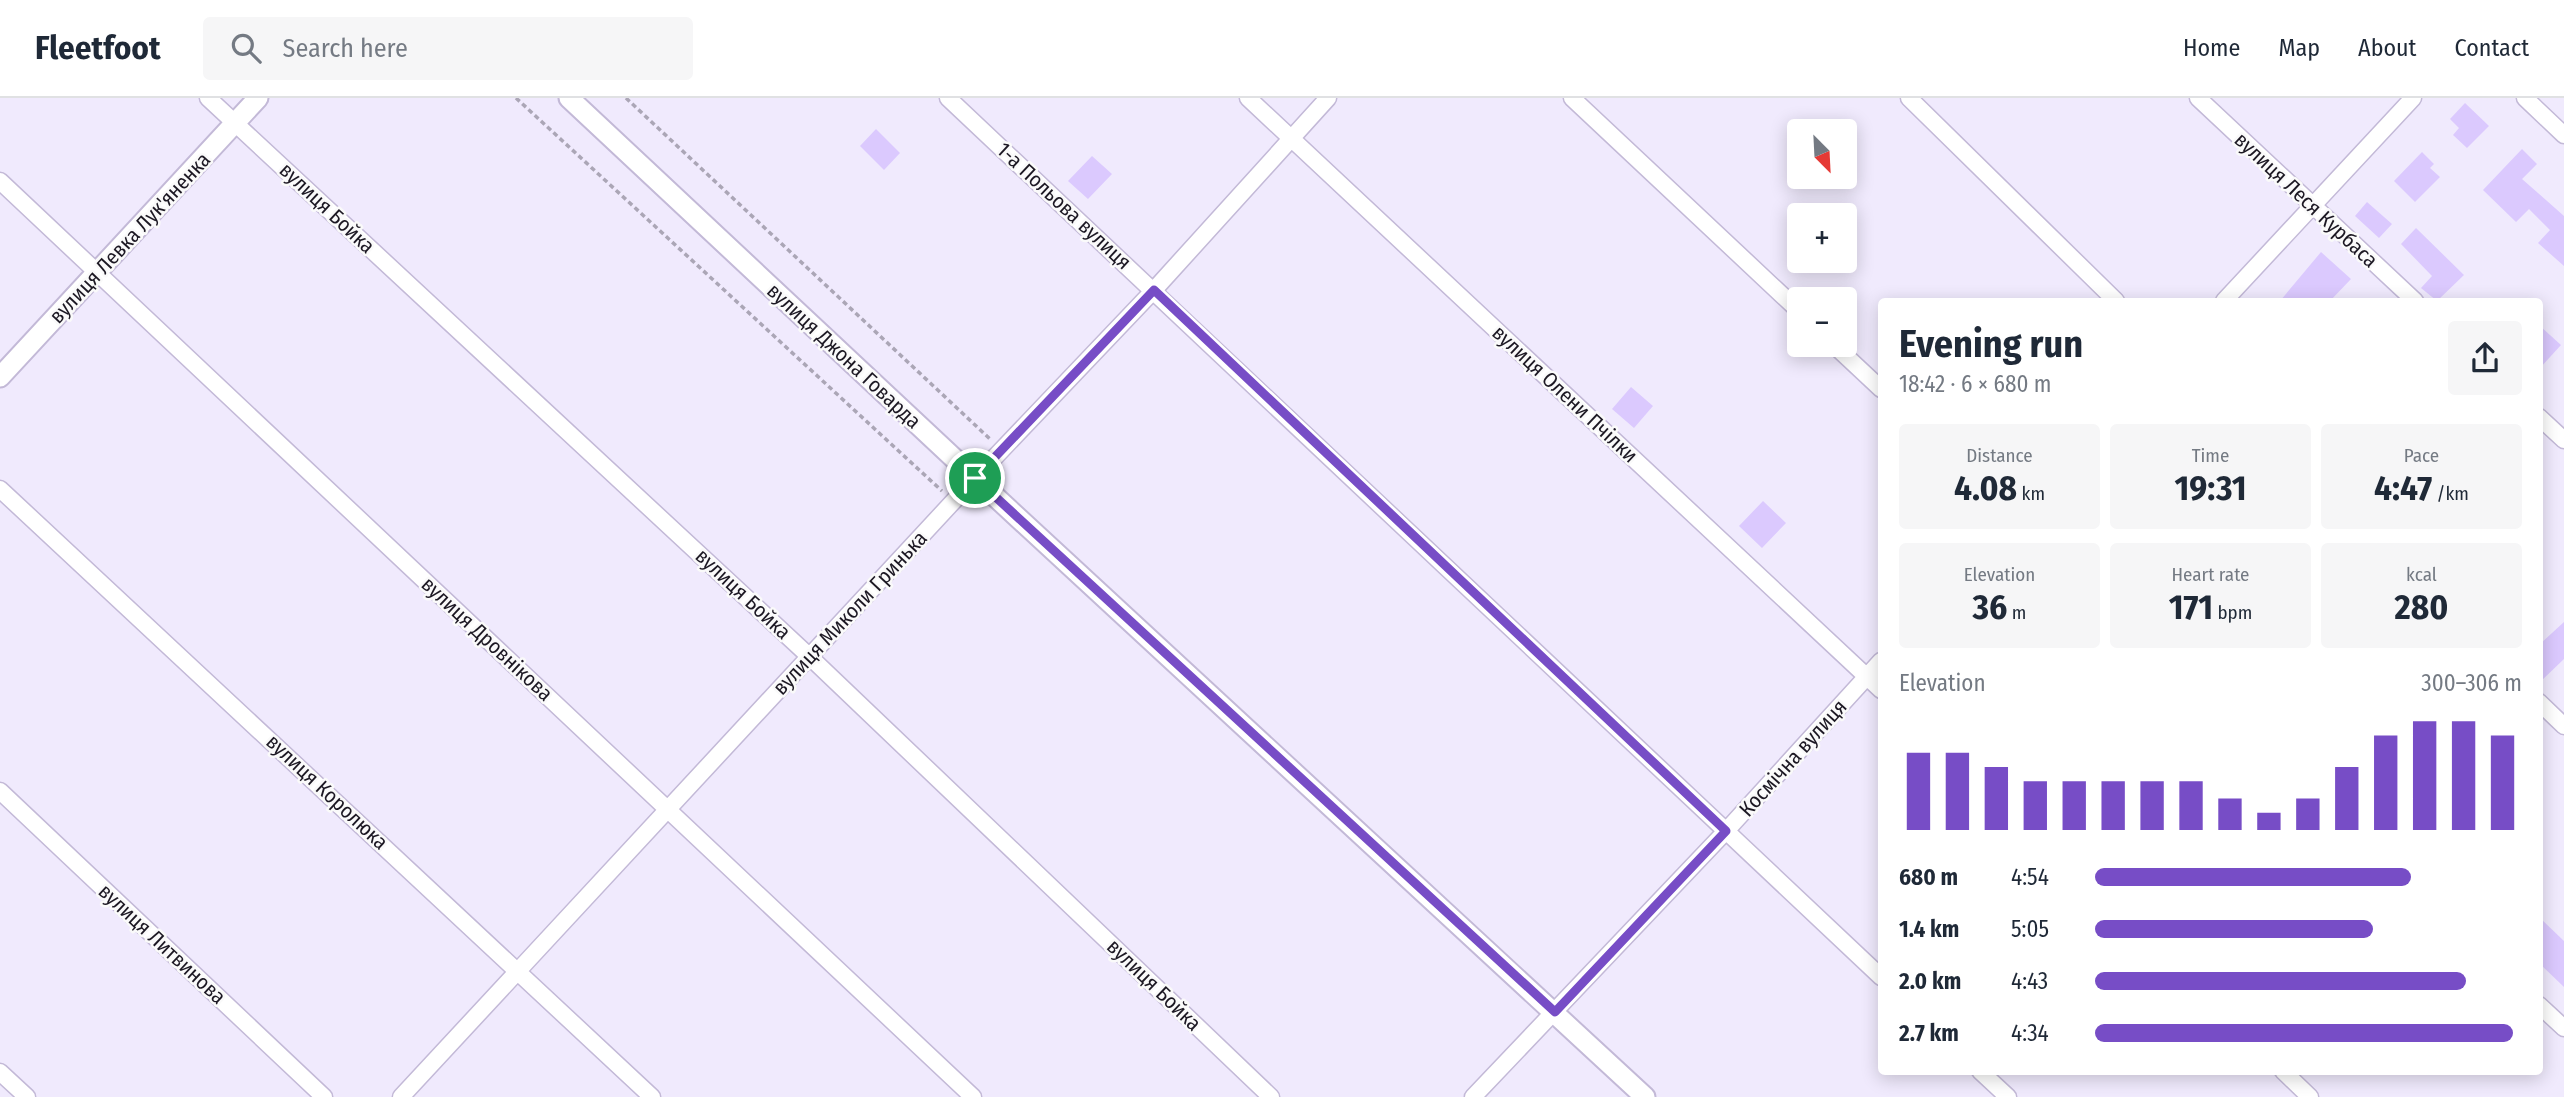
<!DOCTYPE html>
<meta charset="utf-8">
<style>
:root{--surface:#fff;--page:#f6f6f7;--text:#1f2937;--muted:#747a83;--line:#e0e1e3;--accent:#774dc6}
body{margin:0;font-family:"Fira Sans Condensed",sans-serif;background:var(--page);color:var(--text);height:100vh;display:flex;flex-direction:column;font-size:26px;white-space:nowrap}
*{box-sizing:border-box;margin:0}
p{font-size:23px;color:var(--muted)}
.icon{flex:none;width:38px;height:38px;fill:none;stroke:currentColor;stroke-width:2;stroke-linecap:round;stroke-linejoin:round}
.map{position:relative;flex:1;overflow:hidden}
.details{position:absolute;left:1878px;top:200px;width:665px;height:777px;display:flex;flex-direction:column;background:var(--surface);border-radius:7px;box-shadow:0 4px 18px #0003}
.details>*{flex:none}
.needle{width:46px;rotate:156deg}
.buttons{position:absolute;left:1787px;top:21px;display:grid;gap:14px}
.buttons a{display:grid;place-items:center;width:70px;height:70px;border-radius:7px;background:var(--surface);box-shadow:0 4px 18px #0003;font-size:35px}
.pin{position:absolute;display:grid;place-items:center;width:60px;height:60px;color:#fff;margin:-30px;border:4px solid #fff;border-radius:50%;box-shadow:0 2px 7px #0007}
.round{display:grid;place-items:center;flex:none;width:74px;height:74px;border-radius:7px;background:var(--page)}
.head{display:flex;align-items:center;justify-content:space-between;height:119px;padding:0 21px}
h1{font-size:38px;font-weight:700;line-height:52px}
.figures{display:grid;grid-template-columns:repeat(3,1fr);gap:10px;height:119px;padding:7px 21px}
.figures div{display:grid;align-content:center;border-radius:7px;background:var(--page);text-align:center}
.figures b{font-size:35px;font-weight:700}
.figures small{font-size:19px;font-weight:400}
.figures p{font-size:19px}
.chart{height:196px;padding:14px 21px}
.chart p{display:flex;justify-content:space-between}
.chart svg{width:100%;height:126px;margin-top:7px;stroke:var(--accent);stroke-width:6}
ul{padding:0 21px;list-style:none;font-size:23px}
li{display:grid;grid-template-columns:112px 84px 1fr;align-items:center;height:52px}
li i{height:18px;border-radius:9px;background:var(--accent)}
header{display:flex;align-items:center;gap:42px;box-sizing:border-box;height:98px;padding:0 35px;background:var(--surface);border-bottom:2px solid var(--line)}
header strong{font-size:33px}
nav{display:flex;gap:38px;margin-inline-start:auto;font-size:24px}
.search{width:490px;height:63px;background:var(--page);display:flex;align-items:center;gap:18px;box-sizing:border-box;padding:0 24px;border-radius:7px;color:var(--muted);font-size:26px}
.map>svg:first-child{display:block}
.building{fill:#dbc9fe}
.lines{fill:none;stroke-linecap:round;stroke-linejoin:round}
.minor-casing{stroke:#c3b9d7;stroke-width:19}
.tertiary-casing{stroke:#c3b9d7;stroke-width:23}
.path{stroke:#aba6b6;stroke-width:3.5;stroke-dasharray:5 3.5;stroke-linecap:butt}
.minor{stroke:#fff;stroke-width:16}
.tertiary{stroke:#fff;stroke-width:19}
.route-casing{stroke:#fff;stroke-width:14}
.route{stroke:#774dc6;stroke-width:9}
.labels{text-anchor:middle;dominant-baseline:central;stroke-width:5;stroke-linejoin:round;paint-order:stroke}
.street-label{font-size:21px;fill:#1c1823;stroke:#fafafa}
</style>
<header>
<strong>Fleetfoot</strong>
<div class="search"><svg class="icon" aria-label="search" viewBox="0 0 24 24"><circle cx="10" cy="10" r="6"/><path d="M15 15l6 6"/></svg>Search here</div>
<nav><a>Home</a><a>Map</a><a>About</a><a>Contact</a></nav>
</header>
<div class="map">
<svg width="2564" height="999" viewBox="0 0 2564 999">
<rect width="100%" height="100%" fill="#f0eafd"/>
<!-- building -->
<path class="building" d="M2465,5L2489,28L2467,50L2453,37L2459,30L2450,21Z
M876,31L900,55L884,72L860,48Z
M2522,51L2537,66L2522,81L2564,118V168L2538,145L2550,132L2529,111L2516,124L2483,92Z
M2422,54L2434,66L2430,70L2440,79L2415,104L2394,83Z
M1092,58L1112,76L1088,101L1068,83Z
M2367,104L2392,126L2379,140L2355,118Z
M2416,130L2464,177L2437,203L2421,190L2432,178L2401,146Z
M2321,154L2351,181L2330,203H2280Z
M2539,227L2561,247L2539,271Z
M1631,289L1653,308L1634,330L1612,311Z
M1763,403L1786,425L1762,450L1739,428Z
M2564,524V561L2539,585V547Z
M2539,819L2564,843V889L2539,865Z"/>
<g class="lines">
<defs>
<path id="minor" d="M208,0L810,559L1271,999
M948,0L1881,879
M1248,0L1881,592
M1572,0L1799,213
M1909,0L2116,203
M2198,0L2415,203
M2525,0L2564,37
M0,83L973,999
M2224,203L2413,0
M1834,247L1881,291
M2539,319L2564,342
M0,391L652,999
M2539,604L2564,628
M0,693L324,999
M2539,907L2564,930
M1980,973L2008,999
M2283,973L2310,999
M0,974L27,999
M401,999L975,380L1154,192L1328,0
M1473,999L1726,733L1881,563"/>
<path id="tertiary" d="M569,0L975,380L1645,999
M0,279L258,0"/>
</defs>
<!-- minor casing -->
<use href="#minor" class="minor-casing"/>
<!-- tertiary casing -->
<use href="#tertiary" class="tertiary-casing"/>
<!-- path -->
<path class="path" d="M516,0L942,393
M626,0L990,341"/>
<!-- minor -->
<use href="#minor" class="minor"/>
<!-- tertiary -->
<use href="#tertiary" class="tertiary"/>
</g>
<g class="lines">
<defs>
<path id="route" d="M1154,192L1726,733L1555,914L975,380Z"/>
</defs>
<!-- route casing -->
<use href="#route" class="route-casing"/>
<!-- route -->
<use href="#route" class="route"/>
</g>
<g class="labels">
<!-- street labels -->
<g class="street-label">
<text transform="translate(2306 102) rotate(43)">вулиця Леся Курбаса</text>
<text transform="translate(1064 108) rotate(43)">1-а Польова вулиця</text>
<text transform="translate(327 110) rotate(43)">вулиця Бойка</text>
<text transform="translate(130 140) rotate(-47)">вулиця Левка Лук'яненка</text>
<text transform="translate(844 258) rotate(43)">вулиця Джона Говарда</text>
<text transform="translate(1565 296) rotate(43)">вулиця Олени Пчілки</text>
<text transform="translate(743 496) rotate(43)">вулиця Бойка</text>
<text transform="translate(850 515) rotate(-47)">вулиця Миколи Гринька</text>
<text transform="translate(487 541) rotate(43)">вулиця Дровнікова</text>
<text transform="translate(1793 660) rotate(-48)">Космічна вулиця</text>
<text transform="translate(327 694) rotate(43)">вулиця Королюка</text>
<text transform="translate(162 846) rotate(43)">вулиця Литвинова</text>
<text transform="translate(1154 887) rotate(44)">вулиця Бойка</text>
</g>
</g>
</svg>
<div class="buttons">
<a><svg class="needle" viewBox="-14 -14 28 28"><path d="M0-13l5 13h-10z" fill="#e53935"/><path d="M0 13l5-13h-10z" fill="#747a83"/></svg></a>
<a>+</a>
<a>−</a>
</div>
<div class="pin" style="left:975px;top:380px;background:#1e9e55"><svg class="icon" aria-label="arrive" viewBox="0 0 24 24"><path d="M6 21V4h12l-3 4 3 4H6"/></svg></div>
<section class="details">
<div class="head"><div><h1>Evening run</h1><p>18:42 · 6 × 680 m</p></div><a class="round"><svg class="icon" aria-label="share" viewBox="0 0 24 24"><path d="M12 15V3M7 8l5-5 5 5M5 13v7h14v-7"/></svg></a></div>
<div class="figures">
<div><p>Distance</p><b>4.08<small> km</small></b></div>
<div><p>Time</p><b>19:31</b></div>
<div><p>Pace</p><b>4:47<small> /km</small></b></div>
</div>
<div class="figures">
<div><p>Elevation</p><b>36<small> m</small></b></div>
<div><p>Heart rate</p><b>171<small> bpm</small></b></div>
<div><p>kcal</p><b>280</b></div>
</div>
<div class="chart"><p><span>Elevation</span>300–306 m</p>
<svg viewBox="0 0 160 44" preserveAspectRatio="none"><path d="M5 44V17M15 44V17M25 44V22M35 44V27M45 44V27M55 44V27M65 44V27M75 44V27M85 44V33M95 44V38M105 44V33M115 44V22M125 44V11M135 44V6M145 44V6M155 44V11"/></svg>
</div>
<ul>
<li><b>680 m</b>4:54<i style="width:74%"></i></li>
<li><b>1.4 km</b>5:05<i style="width:65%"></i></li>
<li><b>2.0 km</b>4:43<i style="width:87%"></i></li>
<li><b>2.7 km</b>4:34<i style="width:98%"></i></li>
</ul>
</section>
</div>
